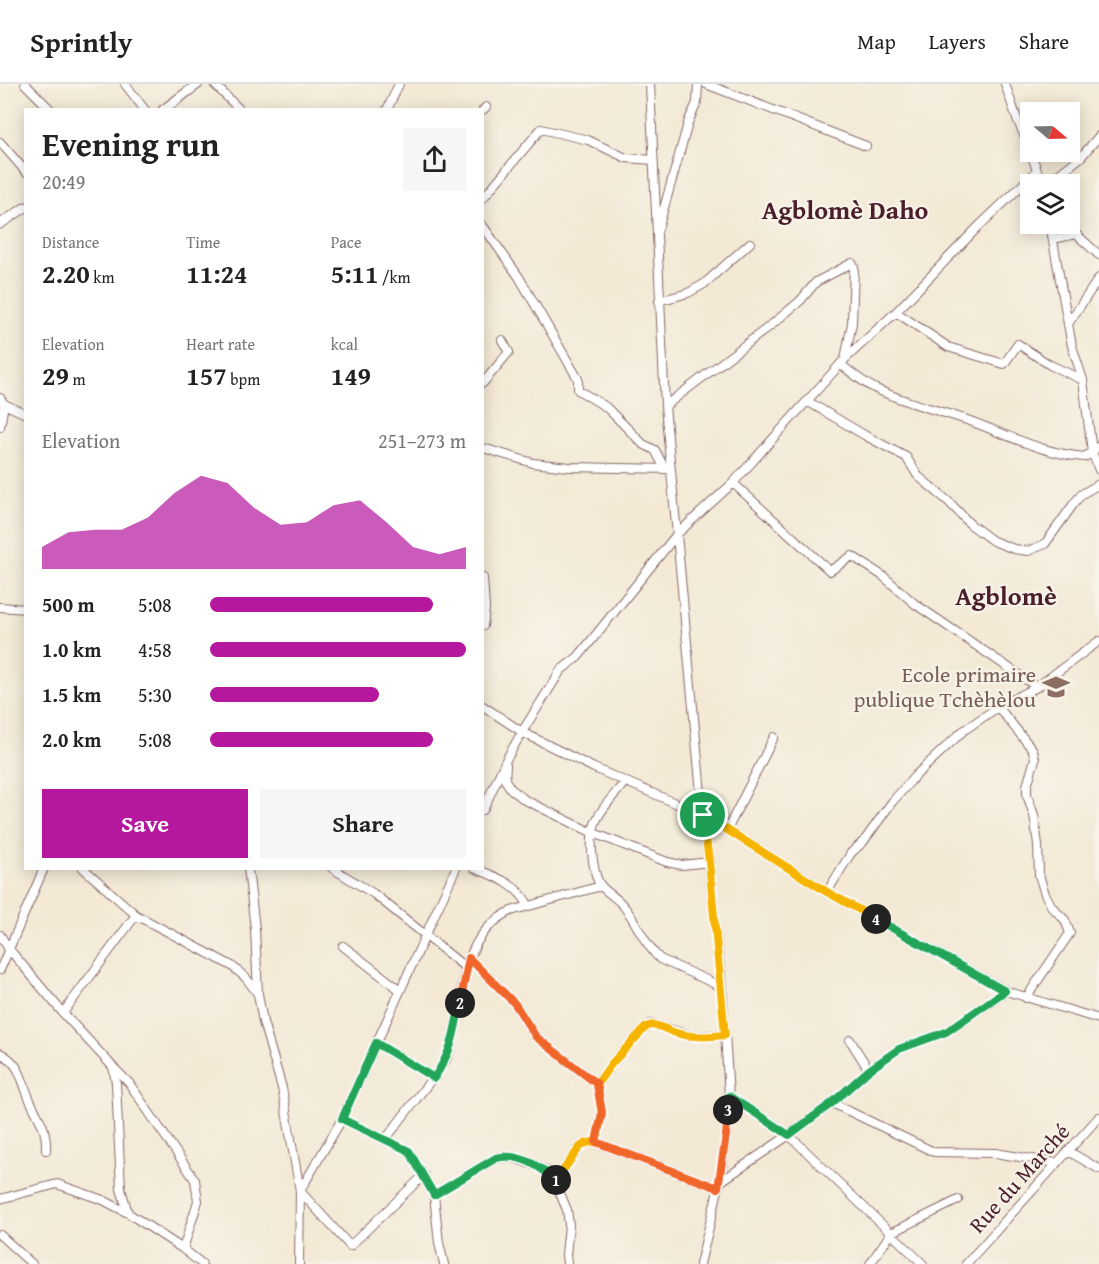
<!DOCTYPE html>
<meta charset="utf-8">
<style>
:root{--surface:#fff;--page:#f6f6f6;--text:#222;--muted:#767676;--line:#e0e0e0;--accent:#b5179e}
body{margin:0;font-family:"Gentium Book Plus",serif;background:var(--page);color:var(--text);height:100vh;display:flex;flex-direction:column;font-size:22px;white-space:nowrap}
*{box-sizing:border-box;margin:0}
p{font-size:20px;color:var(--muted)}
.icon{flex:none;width:33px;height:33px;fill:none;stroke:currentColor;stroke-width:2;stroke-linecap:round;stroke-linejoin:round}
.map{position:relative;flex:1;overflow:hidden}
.details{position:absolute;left:24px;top:24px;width:460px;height:762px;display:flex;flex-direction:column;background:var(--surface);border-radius:0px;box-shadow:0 3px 15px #0003}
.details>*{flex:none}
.needle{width:39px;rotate:109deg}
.tools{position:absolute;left:1020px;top:18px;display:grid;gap:12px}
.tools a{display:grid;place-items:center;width:60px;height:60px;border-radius:0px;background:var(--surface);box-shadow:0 3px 15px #0003;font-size:30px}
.pin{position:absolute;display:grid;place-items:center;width:51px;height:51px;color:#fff;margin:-26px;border:3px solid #fff;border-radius:50%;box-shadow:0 2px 6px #0007}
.km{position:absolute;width:30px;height:30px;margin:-15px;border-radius:50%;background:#222;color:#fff;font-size:16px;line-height:30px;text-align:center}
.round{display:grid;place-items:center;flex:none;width:63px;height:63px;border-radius:0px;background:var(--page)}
.headline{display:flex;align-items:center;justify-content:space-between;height:102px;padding:0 18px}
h1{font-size:33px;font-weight:700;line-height:45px}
.figures{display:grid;grid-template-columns:repeat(3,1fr);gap:9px;height:102px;padding:6px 18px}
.figures div{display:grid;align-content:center}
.figures b{font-size:26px;font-weight:700}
.figures small{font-size:16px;font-weight:400}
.figures p{font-size:16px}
.chart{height:168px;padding:12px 18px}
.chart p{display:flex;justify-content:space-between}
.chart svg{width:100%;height:108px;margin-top:6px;fill:var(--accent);opacity:.7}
.primary-button{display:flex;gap:12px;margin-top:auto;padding:12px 18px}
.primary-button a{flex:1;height:69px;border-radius:0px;background:var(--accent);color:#fff;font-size:24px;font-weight:700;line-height:69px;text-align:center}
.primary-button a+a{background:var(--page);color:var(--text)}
ul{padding:0 18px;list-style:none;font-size:20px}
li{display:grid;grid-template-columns:96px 72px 1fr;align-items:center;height:45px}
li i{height:15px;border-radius:8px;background:var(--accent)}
header{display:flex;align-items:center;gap:36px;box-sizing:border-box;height:84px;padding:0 30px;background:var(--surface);border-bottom:2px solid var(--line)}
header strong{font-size:28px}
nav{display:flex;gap:33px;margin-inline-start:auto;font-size:21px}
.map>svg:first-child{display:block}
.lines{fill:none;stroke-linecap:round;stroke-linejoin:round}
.minor-casing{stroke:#856666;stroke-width:10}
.major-casing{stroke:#856666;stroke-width:11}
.minor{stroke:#fff;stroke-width:8}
.major{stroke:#fff;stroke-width:9}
.split-1-casing{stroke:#fff;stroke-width:12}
.split-2-casing{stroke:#fff;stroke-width:12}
.split-3-casing{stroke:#fff;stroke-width:12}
.split-4-casing{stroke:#fff;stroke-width:12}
.split-5-casing{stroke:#fff;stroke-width:12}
.split-1{stroke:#f5b400;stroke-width:8}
.split-2{stroke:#22a559;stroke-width:8}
.split-3{stroke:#f0652b;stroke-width:8}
.split-4{stroke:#22a559;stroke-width:8}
.split-5{stroke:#f5b400;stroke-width:8}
.labels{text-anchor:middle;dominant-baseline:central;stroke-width:4.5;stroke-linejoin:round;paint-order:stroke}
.education-label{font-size:22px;fill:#785e54;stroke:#f7f3e8;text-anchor:end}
.street-label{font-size:22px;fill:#4a1f2b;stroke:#f7f3e8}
.quarter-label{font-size:26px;font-weight:bold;fill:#4a1f2b;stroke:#f7f3e8}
</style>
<header>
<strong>Sprintly</strong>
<nav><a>Map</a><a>Layers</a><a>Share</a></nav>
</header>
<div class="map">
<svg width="1099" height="1180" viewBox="0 0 1099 1180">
<rect width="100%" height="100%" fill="#f7f3e8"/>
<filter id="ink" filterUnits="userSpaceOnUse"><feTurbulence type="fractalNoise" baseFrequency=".0167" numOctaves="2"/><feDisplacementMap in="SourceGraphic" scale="12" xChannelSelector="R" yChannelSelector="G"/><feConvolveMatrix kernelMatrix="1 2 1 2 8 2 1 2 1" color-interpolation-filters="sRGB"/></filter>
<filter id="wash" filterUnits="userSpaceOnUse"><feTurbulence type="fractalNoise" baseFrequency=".008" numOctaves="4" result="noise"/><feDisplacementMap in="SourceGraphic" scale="24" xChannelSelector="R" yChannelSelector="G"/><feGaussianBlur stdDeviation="1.35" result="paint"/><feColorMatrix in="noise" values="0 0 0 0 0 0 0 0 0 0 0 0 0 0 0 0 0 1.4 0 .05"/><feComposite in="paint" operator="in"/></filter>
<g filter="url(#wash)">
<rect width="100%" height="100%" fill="#f3e9d5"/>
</g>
<g filter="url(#ink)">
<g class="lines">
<defs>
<path id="minor" d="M25,0L51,26
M125,0L145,26
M214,0L240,26
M650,0L665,322L703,731L722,903L729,1012L726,1051L720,1098L700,1180
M706,0L866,62
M1005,0L1017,35L1030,64
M387,26L399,0
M483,26L486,23
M0,58L26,88
M1031,68L1041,100
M1046,100L1081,73L1099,52
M483,114L541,45L588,56L626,74L653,76
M1050,140L1072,262L1083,296L1092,368L1099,386
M483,142L519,193L578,295V306L606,323L643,360L655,366L665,385
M658,145L689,36L697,19L698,0
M1053,155L1076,150L1099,171
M659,217L688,209L704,200L750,159
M896,228L948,263L1004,280L1018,260L1050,281L1083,296
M1068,240L1099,194
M840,280C851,288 862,298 874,304C905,319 938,326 970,337C1008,351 1044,370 1085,373L1099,362
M483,299L509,268L502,256
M0,314L4,320L26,330
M807,317L866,352L906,373L918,392L949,418L970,440L993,457L1014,465L1028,467L1045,460L1075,418L1082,410L1099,400
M665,322L770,242L800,217L816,198L852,179L854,183L852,239L845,275
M0,343L4,320
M483,364L533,379L569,383L669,385
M733,399L830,487L852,472L883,492L915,520L1037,603
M483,494L485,525L483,542
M0,523L26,525
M483,622L522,648L594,684L703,731L827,808L1006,907L1099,935
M998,623L1033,666L1035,675L1027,702V711L1034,731L1038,761L1039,791L1045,810L1052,823L1065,836L1070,849L1026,914
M506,681L505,696L511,705L525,716L591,748L667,778L682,781L709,778
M625,698C601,727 587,737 593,777C594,784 596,797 602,803C610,811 619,815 626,825C638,841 645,861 660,875L722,903
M483,726L506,676L522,648L561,586L578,573L677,450L733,399L845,275L896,228L978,143L1037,87
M727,746L774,653
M83,784L136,831L232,882L246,894L258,910
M248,784L255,845L258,910L263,938L282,1004L300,1107L299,1180
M332,784L374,810L466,884
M474,784C494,792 518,800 528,821
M827,808L851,769L864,757L892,718L915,692L963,647L998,623L1037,603L1099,557
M0,851L9,865L63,929L113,983L116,999L121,1105L128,1129L183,1165L202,1180
M343,862L400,906
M469,874L515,920L536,953L597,1000L602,1029L596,1058L586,1059L580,1063L555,1097
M0,886L44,784
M63,929L136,831
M850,956L869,986
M376,959L434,994
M0,969C22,980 21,997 30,1016C39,1037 47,1042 46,1066
M113,983L129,999L195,1096L198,1117L183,1165
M597,1000L612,979L641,948L651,940L693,952L725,951
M729,1012L789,1051L923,1180
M832,1019L934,1068L995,1069L1057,1079
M342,1035L409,1067L434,1111L439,1159L444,1180
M385,1056L446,976C467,924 452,856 511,827L601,802
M596,1058L718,1104
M1068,1067L1099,1085
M720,1098L789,1051L832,1019L869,986L899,965L946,948L1006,907
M300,1107L342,1035L456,784
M300,1107L350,1162L424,1091
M434,1111L496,1074L511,1073L537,1082L548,1088L555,1097L567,1126L569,1141L566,1171L567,1180
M0,1115L57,1100L103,1116L128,1129
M0,1151L32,1180
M870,1180L891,1149L958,1116
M966,1180L1099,1033"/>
<path id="major" d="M163,26L198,0
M0,140L26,123"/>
</defs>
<!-- minor casing -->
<use href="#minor" class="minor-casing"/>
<!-- major casing -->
<use href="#major" class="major-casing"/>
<!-- minor -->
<use href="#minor" class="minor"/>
<!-- major -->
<use href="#major" class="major"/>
</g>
</g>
<g class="lines" filter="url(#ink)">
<defs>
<path id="split-1" d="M556,1096L580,1063L586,1059L596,1058L602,1029L597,1000L612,979L646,943C656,938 664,945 673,948C690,954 708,953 725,951L709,778L703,731"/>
<path id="split-2" d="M460,919C454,951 452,967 434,994L376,959L342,1035L409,1067L434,1111L496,1074C520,1068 540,1083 556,1096"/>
<path id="split-3" d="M460,919L469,874L515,920L536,953L597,1000L602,1029L596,1058L718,1104L726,1051L728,1026"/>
<path id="split-4" d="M728,1026L729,1012L789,1051L832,1019L869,986L899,965L946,948L1005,907L876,835"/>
<path id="split-5" d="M703,731L827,808L876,835"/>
</defs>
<!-- split-1 casing -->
<use href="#split-1" class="split-1-casing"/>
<!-- split-2 casing -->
<use href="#split-2" class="split-2-casing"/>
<!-- split-3 casing -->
<use href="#split-3" class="split-3-casing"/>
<!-- split-4 casing -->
<use href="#split-4" class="split-4-casing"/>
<!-- split-5 casing -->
<use href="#split-5" class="split-5-casing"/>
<!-- split-1 -->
<use href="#split-1" class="split-1"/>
<!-- split-2 -->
<use href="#split-2" class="split-2"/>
<!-- split-3 -->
<use href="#split-3" class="split-3"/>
<!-- split-4 -->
<use href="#split-4" class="split-4"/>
<!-- split-5 -->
<use href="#split-5" class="split-5"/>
</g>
<!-- icons -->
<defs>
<symbol id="school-bare" viewBox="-9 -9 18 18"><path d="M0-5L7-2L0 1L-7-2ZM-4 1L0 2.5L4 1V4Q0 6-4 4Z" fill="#8d6e63" stroke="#f7f3e8" stroke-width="2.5" paint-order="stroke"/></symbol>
</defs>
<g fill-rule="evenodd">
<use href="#school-bare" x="1037" y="584" width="38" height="38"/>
</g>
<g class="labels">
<!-- education labels -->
<g class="education-label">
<text x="1036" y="590">Ecole primaire<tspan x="1036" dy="25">publique Tchèhèlou</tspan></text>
</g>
<!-- street labels -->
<g class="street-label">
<text transform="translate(1019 1094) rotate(-48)">Rue du Marché</text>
</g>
<!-- quarter labels -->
<g class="quarter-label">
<text x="845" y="125">Agblomè Daho</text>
<text x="1006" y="511">Agblomè</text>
</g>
</g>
</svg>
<div class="tools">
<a><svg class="needle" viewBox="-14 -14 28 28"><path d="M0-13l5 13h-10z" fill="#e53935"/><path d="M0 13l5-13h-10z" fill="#767676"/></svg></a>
<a><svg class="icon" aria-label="layers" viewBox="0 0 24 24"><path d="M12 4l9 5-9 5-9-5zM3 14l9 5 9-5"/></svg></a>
</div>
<div class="pin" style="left:703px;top:731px;background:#1e9e55"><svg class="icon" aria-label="arrive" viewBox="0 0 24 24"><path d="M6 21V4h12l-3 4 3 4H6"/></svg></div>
<b class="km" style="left:556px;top:1096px">1</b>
<b class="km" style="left:460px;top:919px">2</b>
<b class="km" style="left:728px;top:1026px">3</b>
<b class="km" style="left:876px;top:835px">4</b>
<section class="details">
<div class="headline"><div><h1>Evening run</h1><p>20:49</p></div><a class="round"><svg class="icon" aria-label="share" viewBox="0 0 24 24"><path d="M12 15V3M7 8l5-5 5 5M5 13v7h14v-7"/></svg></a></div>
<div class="figures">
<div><p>Distance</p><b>2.20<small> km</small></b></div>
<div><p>Time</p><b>11:24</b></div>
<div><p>Pace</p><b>5:11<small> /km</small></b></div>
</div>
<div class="figures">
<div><p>Elevation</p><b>29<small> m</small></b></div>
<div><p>Heart rate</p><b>157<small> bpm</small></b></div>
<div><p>kcal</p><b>149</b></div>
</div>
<div class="chart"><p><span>Elevation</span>251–273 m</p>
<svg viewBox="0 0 160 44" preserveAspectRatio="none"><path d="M0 44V35L10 29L20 28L30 28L40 23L50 13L60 6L70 9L80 19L90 26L100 25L110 18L120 16L130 25L140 35L150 38L160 35V44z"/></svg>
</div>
<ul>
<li><b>500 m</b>5:08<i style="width:87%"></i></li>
<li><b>1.0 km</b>4:58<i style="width:100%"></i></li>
<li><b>1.5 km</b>5:30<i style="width:66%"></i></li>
<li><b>2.0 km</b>5:08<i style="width:87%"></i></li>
</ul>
<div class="primary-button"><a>Save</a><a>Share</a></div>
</section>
</div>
